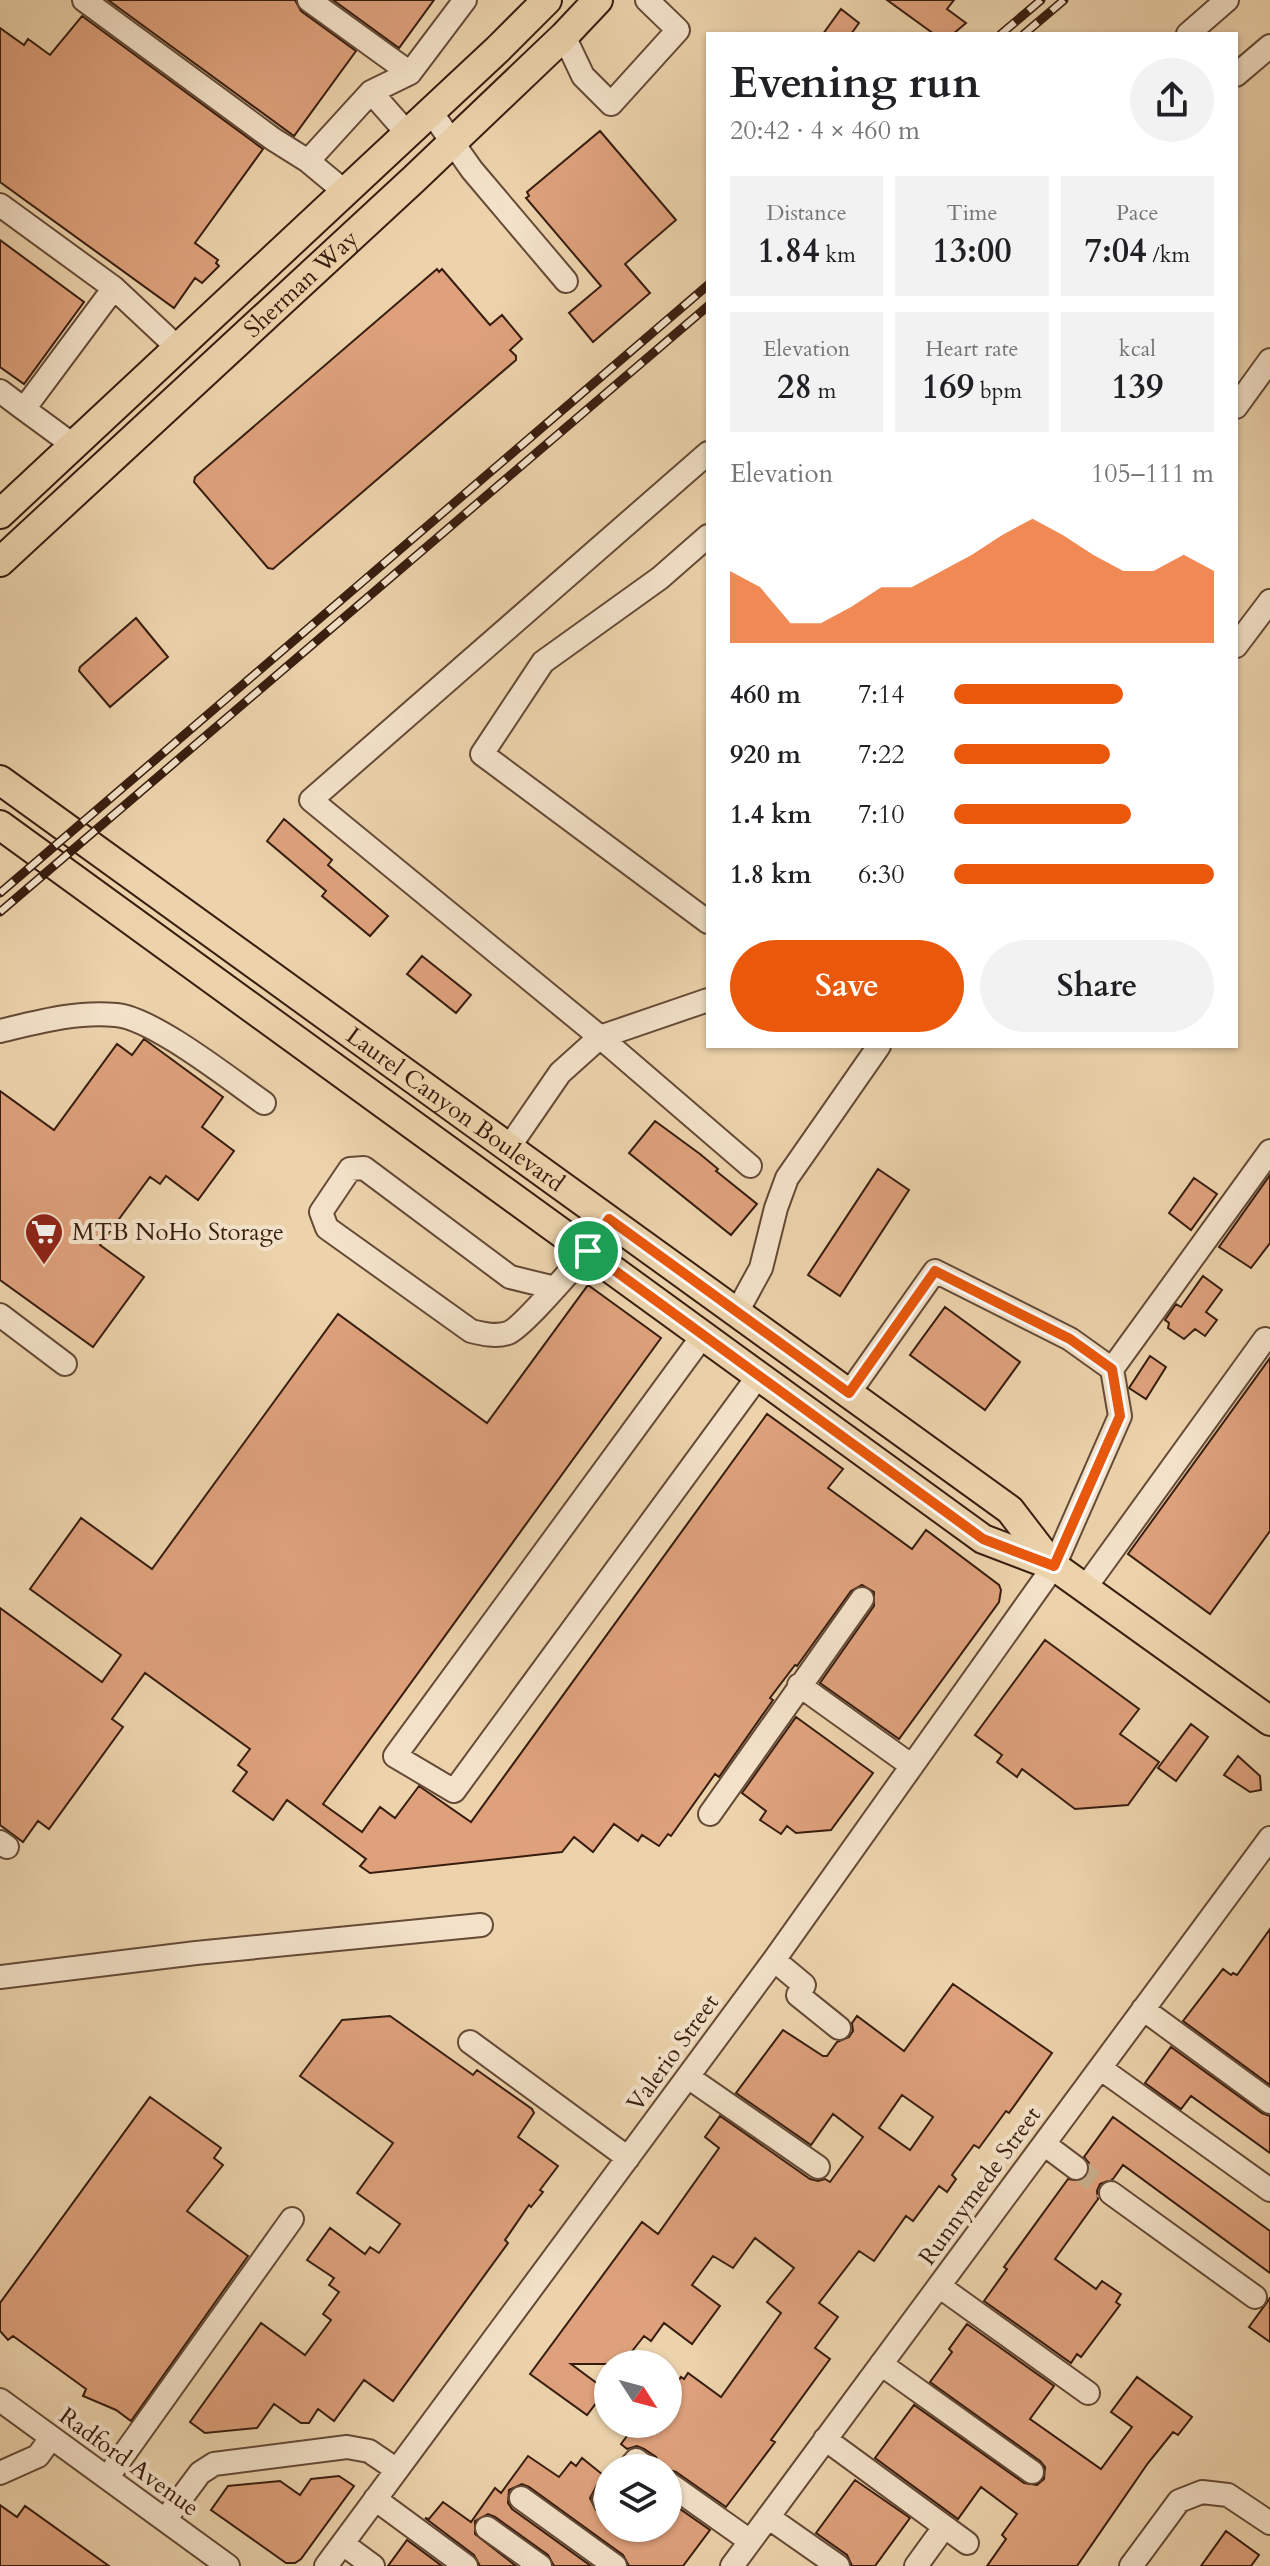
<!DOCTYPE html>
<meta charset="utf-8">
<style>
:root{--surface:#fff;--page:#f2f2f2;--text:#202124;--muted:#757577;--accent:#ea580c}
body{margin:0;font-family:Cardo,serif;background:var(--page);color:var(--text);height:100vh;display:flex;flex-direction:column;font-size:30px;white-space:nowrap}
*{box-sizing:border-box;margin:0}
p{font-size:26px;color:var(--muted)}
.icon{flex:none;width:44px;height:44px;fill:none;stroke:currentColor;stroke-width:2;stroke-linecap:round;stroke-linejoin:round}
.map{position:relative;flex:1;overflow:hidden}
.drawer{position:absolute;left:706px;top:32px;width:532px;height:1016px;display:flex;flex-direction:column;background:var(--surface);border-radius:0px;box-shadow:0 2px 6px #0004}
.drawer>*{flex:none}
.needle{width:52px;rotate:126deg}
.controls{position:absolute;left:594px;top:2350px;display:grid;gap:16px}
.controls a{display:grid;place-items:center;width:88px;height:88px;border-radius:50%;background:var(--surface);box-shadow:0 2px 6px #0004;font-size:40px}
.pin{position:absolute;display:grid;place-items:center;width:68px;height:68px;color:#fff;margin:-34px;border:4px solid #fff;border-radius:50%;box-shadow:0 2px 8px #0007}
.round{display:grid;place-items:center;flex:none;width:84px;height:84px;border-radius:42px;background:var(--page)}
.summary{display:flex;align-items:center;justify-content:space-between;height:136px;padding:0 24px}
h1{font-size:44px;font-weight:700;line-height:60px}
.metrics{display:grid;grid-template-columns:repeat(3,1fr);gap:12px;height:136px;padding:8px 24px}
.metrics div{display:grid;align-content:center;border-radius:0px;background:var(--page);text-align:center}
.metrics b{font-size:34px;font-weight:700}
.metrics small{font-size:22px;font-weight:400}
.metrics p{font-size:22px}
.chart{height:224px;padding:16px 24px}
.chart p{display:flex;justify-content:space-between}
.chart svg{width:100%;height:144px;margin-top:8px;fill:var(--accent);opacity:.7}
.cta{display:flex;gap:16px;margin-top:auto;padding:16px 24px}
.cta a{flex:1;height:92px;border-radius:48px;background:var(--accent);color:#fff;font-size:32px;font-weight:700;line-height:92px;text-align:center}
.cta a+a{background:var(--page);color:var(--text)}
ul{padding:0 24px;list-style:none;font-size:26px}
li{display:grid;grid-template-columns:128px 96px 1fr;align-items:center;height:60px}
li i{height:20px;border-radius:10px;background:var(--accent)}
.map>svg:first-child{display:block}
.building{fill:#dea17c;stroke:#381d0e;stroke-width:2;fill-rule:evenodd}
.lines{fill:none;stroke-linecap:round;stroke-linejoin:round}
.minor-tunnel{stroke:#c8af8c;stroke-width:22;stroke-dasharray:22 11;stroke-linecap:butt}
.minor-casing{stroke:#654a36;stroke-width:26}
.major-casing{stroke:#381d0e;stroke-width:32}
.minor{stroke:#f3e2c9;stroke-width:22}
.major{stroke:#ecd3ac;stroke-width:28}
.rail-casing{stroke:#381d0e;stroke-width:9}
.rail{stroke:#f3e2c9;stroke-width:6;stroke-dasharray:18;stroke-linecap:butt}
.route-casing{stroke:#fff;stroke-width:16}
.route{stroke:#ea580c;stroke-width:10}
.labels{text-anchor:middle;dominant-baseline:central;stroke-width:8;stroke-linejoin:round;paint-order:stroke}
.street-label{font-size:24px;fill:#381d0e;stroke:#f3e2c9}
.poi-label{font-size:24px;fill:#381d0e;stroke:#f3e2c9;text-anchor:start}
</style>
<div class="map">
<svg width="1270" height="2566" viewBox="0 0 1270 2566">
<rect width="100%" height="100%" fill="#ecd3ac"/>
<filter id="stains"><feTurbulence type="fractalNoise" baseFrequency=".0025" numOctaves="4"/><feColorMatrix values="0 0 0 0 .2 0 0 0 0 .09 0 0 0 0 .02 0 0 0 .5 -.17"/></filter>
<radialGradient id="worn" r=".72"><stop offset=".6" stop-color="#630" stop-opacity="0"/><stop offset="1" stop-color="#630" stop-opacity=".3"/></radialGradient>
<!-- building -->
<path class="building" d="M108,0H295L301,11L356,51L294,136Z
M333,0H434L399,48Z
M887,0H954L947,9L966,23L953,34H934Z
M841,9L859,23L851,34H823Z
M82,16L263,149L195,243L218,260L216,263L219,266L202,283L195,278L174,308L0,182V28L24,45L28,39L50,55Z
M600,131L676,220L625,264L650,293L593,342L569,313L601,286L526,198L529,196L527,192Z
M0,240L84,302L24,384L0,367Z
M437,269L439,272L442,269L490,325L502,315L522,339L510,350L516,356V360L273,569L268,568L194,482L195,477Z
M136,618L168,657L110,707L79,671L80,667Z
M284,819L332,860L328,865L388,916L370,936L322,896L326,891L267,841Z
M422,956L471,995L456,1013L407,974Z
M144,1039L223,1097L202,1127L234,1151L198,1200L166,1176L160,1184L150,1177L100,1245L144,1277L93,1347L0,1280V1091L54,1130L117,1044L132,1055Z
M655,1121L700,1154L718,1169L716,1171L757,1204L731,1235L629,1153Z
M878,1169L909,1190L840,1296L808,1275Z
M1270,1175V1243L1251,1268L1219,1247Z
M1194,1178L1217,1194L1191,1230L1169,1213Z
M1203,1276L1222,1290L1206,1312L1217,1320L1205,1336L1195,1329L1184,1339L1168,1328L1169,1323L1165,1320L1176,1304L1181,1307Z
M588,1285L661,1338L323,1804L362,1832L380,1807L395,1818L419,1786L471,1822L767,1414L843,1469L828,1488L912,1549L926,1530L999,1585L1001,1590L999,1602L899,1739L820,1683L874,1606V1592L862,1585L851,1591L797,1666L795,1665L770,1698L773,1700L719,1777L715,1774L671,1836L668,1834L659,1846L642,1835L638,1841L614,1824L593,1852L574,1837L562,1852L370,1873L360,1866L366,1859L287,1800L273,1820L233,1791L247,1772L238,1765L250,1749L145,1673L112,1719L123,1727L49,1829L38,1821L23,1842L0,1825V1608L102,1682L121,1655L30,1589L81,1518L152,1569L338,1314L487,1423Z
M945,1307L1020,1362L985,1410L910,1355Z
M1150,1356L1166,1367L1146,1399L1129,1388Z
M1270,1358V1531L1210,1614L1128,1554Z
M1045,1640L1139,1709L1120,1734L1159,1762L1128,1805L1075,1809L1022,1769L1017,1777L997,1762L1002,1755L975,1735Z
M796,1717L873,1773L831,1830L796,1833L787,1826L781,1834L760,1820L766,1811L742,1793Z
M1191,1724L1208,1737L1176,1781L1158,1768Z
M1238,1756L1260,1776L1261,1790L1250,1792L1224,1775Z
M1270,1929V2085L1183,2021L1223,1969L1231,1975L1233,1973L1237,1975Z
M953,1984L1052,2053L1009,2113L1006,2111L979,2148L974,2145L952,2175L956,2179L947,2192L939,2186L913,2221L906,2216L874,2261L859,2251L819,2303L838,2317L815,2348L830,2359L771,2440L775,2442L726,2507L676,2472L661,2468L656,2457L644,2449L637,2446L627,2449L621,2444L636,2424H668V2396L681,2377L684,2379L688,2373L721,2397L781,2313L767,2302L794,2268L755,2238L733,2268L713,2256L692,2285L720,2306L692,2344L664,2323L651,2341L644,2336L622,2364H571L606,2390L587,2415L530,2374L642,2222L658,2234L719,2148L705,2137L720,2116L810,2179L818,2181L825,2179L830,2182L863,2137L833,2114L811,2145L736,2093L783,2030L823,2056H827L837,2042L849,2037L853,2031L852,2023L857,2016L904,2051ZM902,2095L933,2117L910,2150L879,2128Z
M390,2016L473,2075L477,2070L532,2109L534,2113L518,2137L558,2166L540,2190L543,2192L531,2207L529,2205L505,2240L508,2243L393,2401L364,2380L334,2421L318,2409L309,2423H301L274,2404L257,2428L205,2433L190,2422L261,2323L305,2355L331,2320L323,2314L339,2292L329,2285L334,2278L307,2260L330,2228L365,2254L370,2247L379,2253L400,2224L357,2193L393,2143L300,2076L342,2020Z
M1171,2047L1262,2113L1270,2116V2153L1191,2096L1181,2109L1145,2083Z
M150,2097L221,2148L214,2158L223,2165L187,2211L248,2256L131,2421L116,2410L83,2396L86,2389L13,2336L8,2340L0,2331V2303Z
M1113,2117L1270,2231V2273L1123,2165L1113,2179L1100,2184L1097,2191L1098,2199L1055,2259L1096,2289L1102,2281L1121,2294L1116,2302L1120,2305L1081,2357L1077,2354L1071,2363L984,2301L1007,2269L1004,2267L1068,2179L1081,2181L1088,2176L1089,2163L1084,2157Z
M1270,2298V2342L1249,2327Z
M967,2324L1054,2386L1030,2419L1101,2469L1132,2427L1111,2412L1137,2377L1192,2417L1178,2435L1173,2432L1148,2463L1077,2566H987L1006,2539L1002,2535L1017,2514L981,2487L958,2519L875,2458L914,2405L1024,2483L1037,2485L1044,2479L1045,2467L1040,2461L930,2382L952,2352L949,2349Z
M528,2456L559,2477L571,2462L576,2466L582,2458L608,2479L597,2485L590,2498L596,2510L608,2512V2528H668V2505L670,2502L710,2530L683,2566H629L623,2555L529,2487L522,2484L509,2490L508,2503L512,2509L591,2566H554L548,2555L495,2517L488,2514L475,2521V2534L516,2566H480L474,2555L425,2518L429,2519L443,2502L471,2522L495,2488L501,2493Z
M339,2476L354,2486L301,2559L295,2563H286L211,2510L228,2486L280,2481L300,2495L311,2479Z
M855,2480L910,2518L875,2566H852L847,2555L816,2533Z
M0,2505L17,2517L25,2506L109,2566H0Z
M1226,2531L1259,2555L1251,2566H1201Z
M407,2540L442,2566H388Z"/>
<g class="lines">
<!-- minor-tunnel -->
<path class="minor-tunnel" d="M1076,2168L1111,2193"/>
<defs>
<path id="minor" d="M84,0L273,139L308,161
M309,0L410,73
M1188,34L1227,0
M564,36L583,76L611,104L678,30L647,0
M1236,75L1270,46
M371,92L407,133
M431,112L472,170L566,281
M344,191L308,161L371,92L410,73L465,0
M0,205L114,288L177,347
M0,391L24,409
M1236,407L1270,360
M73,445L24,409L114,288
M708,536L660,578L543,662L482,754L708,922
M1236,646L1270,601
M708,1000L600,1037L750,1166
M0,1031C38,1022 77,1011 116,1015C153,1018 231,1080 264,1103
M509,1147L560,1073L600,1037L311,800L708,453
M555,1288L510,1277L364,1168L350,1169L321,1212L327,1228L471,1331C483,1334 496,1337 508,1333C522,1328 575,1265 588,1251
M737,1312L761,1268L776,1208L787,1178L879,1046
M0,1315L65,1364
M704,1334L395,1756L454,1791L759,1375
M849,1393L935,1271L1070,1339L1112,1369
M1085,1588L1265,1339
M799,1685L912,1766
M710,1814L862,1599
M0,1842L7,1847
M774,1960L804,1985L798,1995L839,2028
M0,1977L196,1953L481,1925
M1143,2009L1270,2102
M470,2042L628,2158
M1100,2068L1270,2190
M688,2077L818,2167
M1044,2144L1076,2168
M1111,2193L1255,2297
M939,2286L1088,2393
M881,2364L1032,2472
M0,2400L228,2566
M825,2439L967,2543
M629,2468L636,2460L647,2468
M0,2473L38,2456L51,2438
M107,2478L292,2219
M668,2483L750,2541
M521,2498L615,2566
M375,2499L466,2566
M604,2499L608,2494
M768,2517L838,2566
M165,2520L200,2473L214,2464L347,2447L369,2451L397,2470
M487,2528L540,2566
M343,2544L373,2566
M326,2566L774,1960L1054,1566L1120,1416L1112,1369L1270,1151
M732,2566L1270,1838
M916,2566L937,2537
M1131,2566L1179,2501L1202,2492L1228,2495L1270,2523"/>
<g id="major">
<path d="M0,514L498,49L547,0"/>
<path id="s1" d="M0,562L414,179L564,36L598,0"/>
<path id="s2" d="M0,780L1010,1510L1053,1566"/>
<path d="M0,825L983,1539L1054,1566L1270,1721"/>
</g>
</defs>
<!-- minor casing -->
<use href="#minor" class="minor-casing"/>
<!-- major casing -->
<use href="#major" class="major-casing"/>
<!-- minor -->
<use href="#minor" class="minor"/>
<!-- major -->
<use href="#major" class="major"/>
<defs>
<path id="rail" d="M1001,34L1041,0
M1024,34L1064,0
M0,893L708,285
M0,912L708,306"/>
</defs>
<!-- rail casing -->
<use href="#rail" class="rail-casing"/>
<!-- rail -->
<use href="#rail" class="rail"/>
</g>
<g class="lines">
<defs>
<path id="route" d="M609,1219L849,1393L935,1271L1070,1339L1112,1369L1120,1416L1054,1566L983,1539L588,1251Z"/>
</defs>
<!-- route casing -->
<use href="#route" class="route-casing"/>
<!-- route -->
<use href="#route" class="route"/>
</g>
<!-- icons -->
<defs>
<symbol id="supermarket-pin" viewBox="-11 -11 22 30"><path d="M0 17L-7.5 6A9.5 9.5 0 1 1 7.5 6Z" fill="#8f2418" stroke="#f3e2c9"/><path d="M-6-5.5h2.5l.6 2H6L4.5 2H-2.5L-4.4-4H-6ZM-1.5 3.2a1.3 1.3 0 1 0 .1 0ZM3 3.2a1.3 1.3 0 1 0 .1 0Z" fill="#fff"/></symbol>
</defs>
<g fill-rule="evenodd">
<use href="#supermarket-pin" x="22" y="1210" width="44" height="60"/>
</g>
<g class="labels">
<!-- street labels -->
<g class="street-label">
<text stroke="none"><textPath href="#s1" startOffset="410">Sherman Way</textPath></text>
<text stroke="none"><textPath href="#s2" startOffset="562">Laurel Canyon Boulevard</textPath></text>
<text transform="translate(673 2053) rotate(-54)">Valerio Street</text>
<text transform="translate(980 2186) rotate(-54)">Runnymede Street</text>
<text transform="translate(129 2462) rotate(36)">Radford Avenue</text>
</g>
<!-- poi labels -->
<g class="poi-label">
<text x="72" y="1232">MTB NoHo Storage</text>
</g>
</g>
<rect width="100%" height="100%" filter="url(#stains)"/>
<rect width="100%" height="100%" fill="url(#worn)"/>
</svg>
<div class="controls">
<a><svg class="needle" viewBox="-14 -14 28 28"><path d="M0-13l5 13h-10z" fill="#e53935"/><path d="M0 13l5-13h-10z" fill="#757577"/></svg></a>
<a><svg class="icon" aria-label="layers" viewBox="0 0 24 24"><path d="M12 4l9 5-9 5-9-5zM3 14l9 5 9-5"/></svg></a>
</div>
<div class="pin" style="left:588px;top:1251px;background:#1e9e55"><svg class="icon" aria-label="arrive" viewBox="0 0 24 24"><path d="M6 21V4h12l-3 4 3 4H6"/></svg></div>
<section class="drawer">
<div class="summary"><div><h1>Evening run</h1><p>20:42 · 4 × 460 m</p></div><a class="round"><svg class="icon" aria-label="share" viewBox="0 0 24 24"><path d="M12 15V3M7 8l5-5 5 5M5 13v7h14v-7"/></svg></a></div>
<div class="metrics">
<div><p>Distance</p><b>1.84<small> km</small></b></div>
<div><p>Time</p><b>13:00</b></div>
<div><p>Pace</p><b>7:04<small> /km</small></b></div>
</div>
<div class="metrics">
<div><p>Elevation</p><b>28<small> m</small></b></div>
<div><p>Heart rate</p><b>169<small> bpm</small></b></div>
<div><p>kcal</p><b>139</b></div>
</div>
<div class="chart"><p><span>Elevation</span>105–111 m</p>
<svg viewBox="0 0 160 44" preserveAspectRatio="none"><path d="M0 44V22L10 27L20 38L30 38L40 33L50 27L60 27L70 22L80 17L90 11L100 6L110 11L120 17L130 22L140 22L150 17L160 22V44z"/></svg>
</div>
<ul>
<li><b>460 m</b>7:14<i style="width:65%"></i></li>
<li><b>920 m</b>7:22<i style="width:60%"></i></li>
<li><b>1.4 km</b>7:10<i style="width:68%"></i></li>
<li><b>1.8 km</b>6:30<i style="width:100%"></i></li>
</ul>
<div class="cta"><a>Save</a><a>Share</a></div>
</section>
</div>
